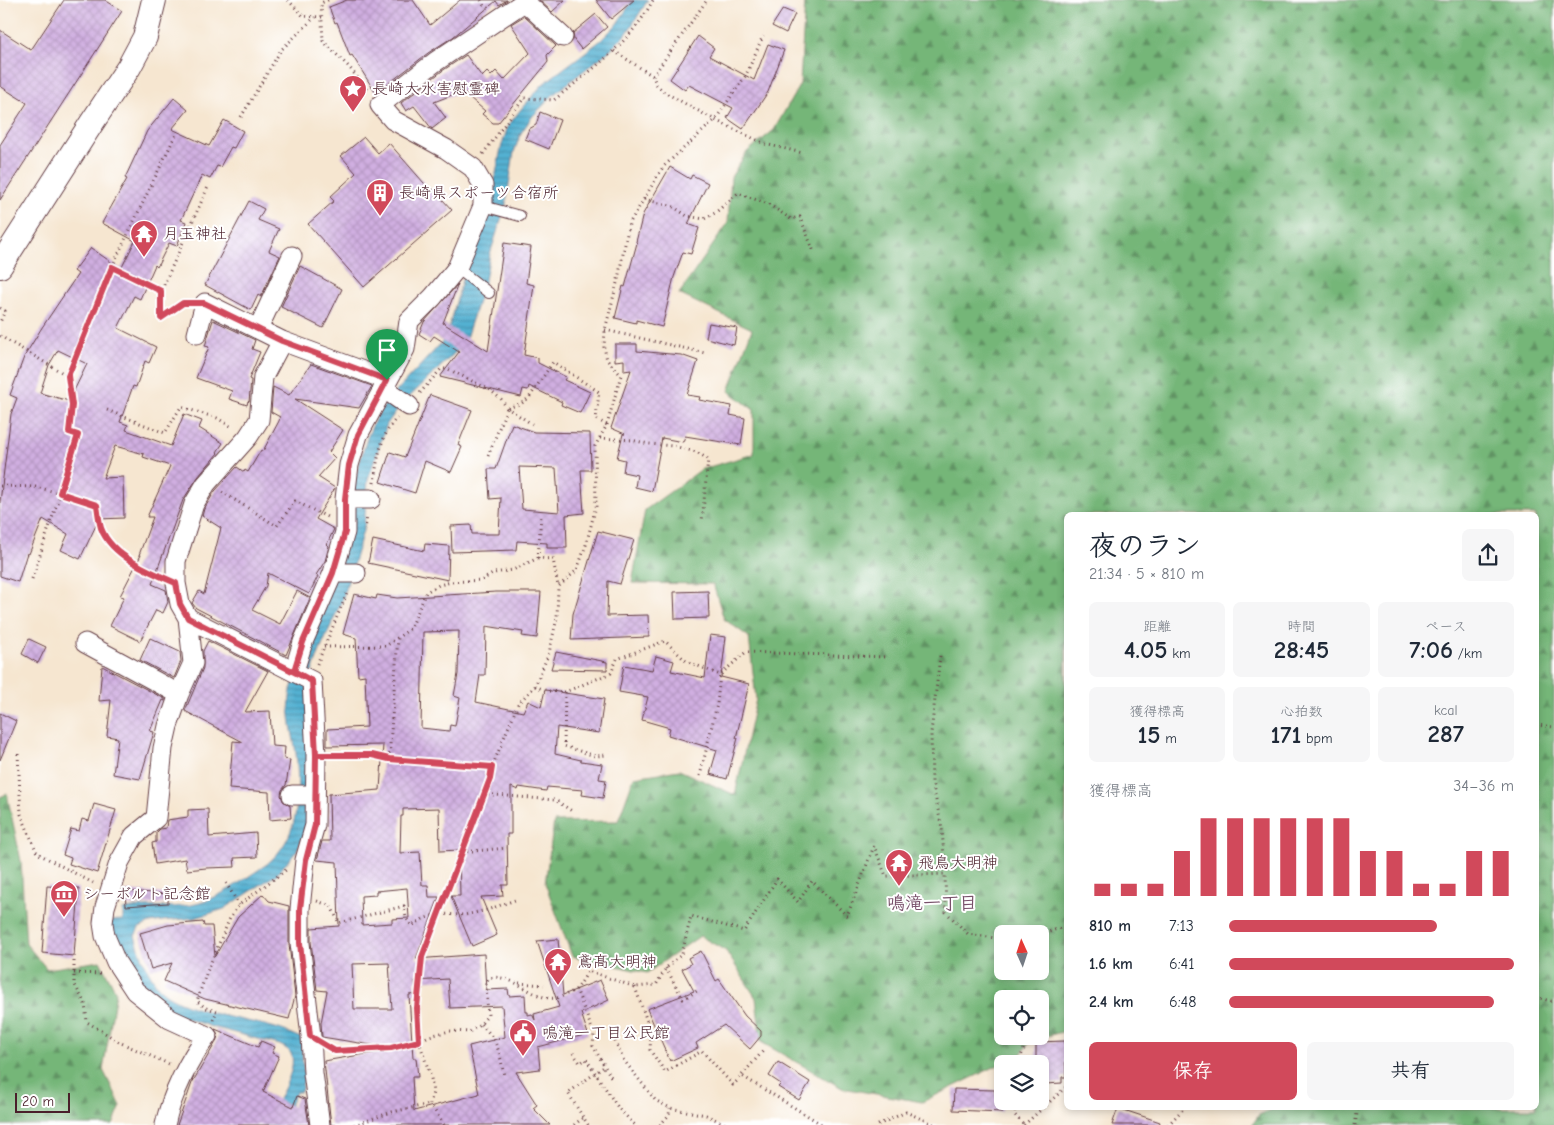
<!DOCTYPE html>
<html lang="ja">
<meta charset="utf-8">
<style>
:root{--surface:#fff;--page:#f6f6f7;--text:#1f2937;--muted:#747a83;--accent:#d1495b}
body{margin:0;font-family:"Comic Neue","Klee One",sans-serif;background:var(--page);color:var(--text);height:100vh;display:flex;flex-direction:column;font-size:19px;white-space:nowrap}
*{box-sizing:border-box;margin:0}
p{font-size:16px;color:var(--muted)}
.icon{flex:none;width:28px;height:28px;fill:none;stroke:currentColor;stroke-width:2;stroke-linecap:round;stroke-linejoin:round}
.map{position:relative;flex:1;overflow:hidden}
.side{position:absolute;left:1064px;top:512px;width:475px;height:598px;display:flex;flex-direction:column;background:var(--surface);border-radius:8px;box-shadow:0 2px 8px #0003}
.side>*{flex:none}
.needle{width:32px;rotate:357deg}
.fabs{position:absolute;left:994px;top:925px;display:grid;gap:10px}
.fabs a{display:grid;place-items:center;width:55px;height:55px;border-radius:8px;background:var(--surface);box-shadow:0 2px 8px #0003;font-size:25px}
.scale{position:absolute;left:15px;bottom:12px;width:55px;box-sizing:border-box;padding-left:5px;border:2px solid #4a1f2b;border-top:0;font-size:14px;line-height:18px;white-space:nowrap;color:#4a1f2b;-webkit-text-stroke:4px #fff;paint-order:stroke}
.pin{position:absolute;display:grid;place-items:center;width:42px;height:42px;color:#fff;margin:-51px -21px;border-radius:50% 50% 50% 0;rotate:-45deg;box-shadow:0 0 5px #0007}
.pin .icon{rotate:45deg}
.round{display:grid;place-items:center;flex:none;width:52px;height:52px;border-radius:8px;background:var(--page)}
.head{display:flex;align-items:center;justify-content:space-between;height:85px;padding:0 25px}
h1{font-size:28px;font-weight:700;line-height:38px}
.metrics{display:grid;grid-template-columns:repeat(3,1fr);gap:8px;height:85px;padding:5px 25px}
.metrics div{display:grid;align-content:center;border-radius:8px;background:var(--page);text-align:center}
.metrics b{font-size:25px;font-weight:700}
.metrics small{font-size:14px;font-weight:400}
.metrics p{font-size:14px}
.chart{height:140px;padding:10px 25px}
.chart p{display:flex;justify-content:space-between}
.chart svg{width:100%;height:90px;margin-top:5px;stroke:var(--accent);stroke-width:6}
.button{display:flex;gap:10px;margin-top:auto;padding:10px 25px}
.button a{flex:1;height:58px;border-radius:8px;background:var(--accent);color:#fff;font-size:20px;font-weight:700;line-height:58px;text-align:center}
.button a+a{background:var(--page);color:var(--text)}
ul{padding:0 25px;list-style:none;font-size:16px}
li{display:grid;grid-template-columns:80px 60px 1fr;align-items:center;height:38px}
li i{height:12px;border-radius:6px;background:var(--accent)}
.map>svg:first-child{display:block}
.forest{fill:url(#forest-firs);stroke:#5f6a52;fill-rule:evenodd}
.water{fill:url(#water-rules);stroke:#4e687e}
.building{fill:url(#building-cross-hatch);fill-rule:evenodd}
.lines{fill:none;stroke-linecap:round;stroke-linejoin:round}
.service-casing{stroke:#643d44;stroke-width:12}
.minor-casing{stroke:#643d44;stroke-width:21}
.tertiary-casing{stroke:#643d44;stroke-width:26}
.path{stroke:#643d44;stroke-width:3;stroke-dasharray:1 4;stroke-linecap:butt}
.service{stroke:#fff;stroke-width:10}
.minor{stroke:#fff;stroke-width:19}
.tertiary{stroke:#fff;stroke-width:24}
.route-casing{stroke:#fff;stroke-width:10}
.route{stroke:#d1495b;stroke-width:6}
.labels{text-anchor:middle;dominant-baseline:central;stroke-width:4;stroke-linejoin:round;paint-order:stroke}
.poi-label{font-size:16px;fill:#4a1f2b;stroke:#fff;text-anchor:start}
.neighbourhood-label{font-size:18px;font-weight:bold;fill:#79516b;stroke:#fff}
</style>
<div class="map">
<svg width="1554" height="1125" viewBox="0 0 1554 1125">
<defs>
<pattern id="forest-firs" width="22" height="20" patternUnits="userSpaceOnUse" patternTransform="scale(1.25)"><rect width="22" height="20" fill="#74b678"/><path d="M5 1l3.5 6h-7zM16 11l3.5 6h-7z" fill="#619363"/></pattern>
<pattern id="water-rules" width="6" height="5" patternUnits="userSpaceOnUse" patternTransform="scale(1.25)"><rect width="6" height="5" fill="#53b1d2"/><path d="M0 2.5h6" fill="none" stroke="#478fab"/></pattern>
<pattern id="building-cross-hatch" width="8" height="8" patternUnits="userSpaceOnUse" patternTransform="scale(1.25)"><rect width="8" height="8" fill="#d0afe1"/><path d="M0 0l8 8M0 8l8-8" fill="none" stroke="#b496c1"/></pattern>
</defs>
<rect width="100%" height="100%" fill="#fff"/>
<filter id="ink" filterUnits="userSpaceOnUse"><feTurbulence type="fractalNoise" baseFrequency=".02" numOctaves="2"/><feDisplacementMap in="SourceGraphic" scale="10" xChannelSelector="R" yChannelSelector="G"/><feConvolveMatrix kernelMatrix="1 2 1 2 8 2 1 2 1" color-interpolation-filters="sRGB"/></filter>
<filter id="wash" filterUnits="userSpaceOnUse"><feTurbulence type="fractalNoise" baseFrequency=".0096" numOctaves="4" result="noise"/><feDisplacementMap in="SourceGraphic" scale="20" xChannelSelector="R" yChannelSelector="G"/><feGaussianBlur stdDeviation="1.12" result="paint"/><feColorMatrix in="noise" values="0 0 0 0 0 0 0 0 0 0 0 0 0 0 0 0 0 1.4 0 .05"/><feComposite in="paint" operator="in"/></filter>
<g filter="url(#wash)">
<rect width="100%" height="100%" fill="#f6e6d0"/>
<!-- forest -->
<path class="forest" d="M805,0H1554V1125H1252L1259,1115L1276,1108H1536V515H1066V1031L1031,1040L1021,1054L922,1102L842,1088L761,1042L756,998L726,951L700,936L647,973L572,956L545,883L554,822L618,821L634,777L679,770L735,795L756,699L749,637L724,619L713,584L632,583L645,510L702,469L754,454V410L729,391L752,329L679,294L728,223L731,177L747,152L774,130L800,84ZM1002,934H1040V971H1002ZM1002,999H1040V1036H1002Z
M7,794L21,861L26,944L47,969L100,961L116,992L103,1070L121,1106L113,1125H0V797Z"/>
<!-- water -->
<path class="water" d="M633,0H648L627,33L609,51L553,95L532,117L521,133L514,152L506,204L490,254L485,280L464,344L399,407L387,424L368,479L364,527L353,566L342,600L319,653L307,686L311,814L304,836L296,852L277,874L224,909L195,918L162,921L150,923L139,928L135,936C141,955 148,976 162,991C185,1012 248,1019 279,1029C286,1031 293,1035 301,1038L304,1078L301,1092H296L281,1125H264C272,1109 301,1068 290,1052C288,1049 283,1047 280,1045L209,1026L165,1011L138,987L107,921L123,920V910C145,904 169,909 191,905C210,902 226,891 242,881C250,875 259,870 267,864C299,837 299,801 297,763C295,735 283,708 294,681L367,438L376,417L389,399L446,338L466,266L491,199L501,148L508,126L521,109L543,84L600,41L616,25Z"/>
<g id="blocks">
<!-- building -->
<path class="building" d="M64,0H105L122,11L0,200V145L27,103L0,86V30L31,50Z
M347,0H413L430,25L460,0H507L499,5L496,1L453,37L428,53L388,84L375,92L352,55L350,56L337,22L335,23L329,7Z
M539,0H565L552,12Z
M596,0H634L611,19Z
M783,9L795,14L786,33L772,26Z
M596,14L607,27L581,49L574,40L573,33Z
M524,16L556,46L547,55L548,62L498,123H493L482,114L485,111L462,91L434,102L446,118L432,129L414,106L406,111L401,103L442,71L466,55L482,77L487,72L491,76L496,71L504,80L530,53L511,24Z
M698,36L714,48L709,56L754,80L768,44L784,50L768,92L743,129L727,118L733,108L689,85L685,90L670,79Z
M174,98L188,110L172,129L209,146L224,120L243,131L234,148L231,147L220,167L217,166L210,179L202,175L181,220L186,222L177,246L169,243L157,267L155,265L140,299L134,296L118,328L156,347L149,363L145,361L136,387L133,386L120,422L128,425L126,430L171,446L184,414L202,421L199,428L223,443L217,452L218,453L198,477L183,500L152,584L166,590L168,602L163,613L156,610L140,641L110,626L124,597L120,596L141,555H139L153,517H147L170,466L143,457L144,454L115,446L103,478L123,477L124,518L99,519L80,559L61,550L68,534L43,519L29,554L27,553L18,582L0,576V502L11,414L17,398L10,395L24,357L41,329L78,274L74,271L91,248L121,269L135,241L102,223L127,179L125,178L147,131ZM58,350L87,364L69,401L40,393L49,365Z
M540,112L560,120L549,149L525,139L529,129L536,125Z
M364,137L378,153L389,143L431,191L433,189L452,210L364,287L308,224L334,201L330,197L356,173L341,156Z
M670,167L690,179L692,175L708,183L688,224L699,228L691,254L683,252L674,277L662,327L636,320V323L615,318L623,286L625,287L637,243L636,242L643,214Z
M249,201L264,209L258,220L279,229L269,251L280,256L261,297L258,295L251,310L205,285Z
M504,243L531,247L526,283L534,285L524,355L538,358V363L566,377L564,380L590,392L580,413L561,405L562,402L529,386L528,390L523,389L521,397L440,377L459,352L434,336L430,341L419,334L424,322L458,284L443,323L488,351Z
M300,266L342,289L323,328L281,307Z
M213,320L255,340L252,349L260,352L249,379L251,380L249,402L248,401L247,405L229,399L232,391L196,378L209,347L205,346Z
M709,323L737,328L734,345L706,338Z
M615,344H637V351L681,355L698,361L687,395L700,397L699,400L732,406L730,415L745,418L741,445L685,436L683,442L662,438L652,491L635,487L637,475L623,472L625,460L617,458L623,434H625L611,428L631,370L624,371V360L615,361Z
M311,364L372,386L359,408L295,399L343,430L329,452L335,458L318,477L335,488L316,519L334,529L327,544L329,546L325,561L316,575L318,576L309,594L268,573L266,586L252,610L280,624L297,591L310,598L286,655L196,608L192,603L199,591L204,594L221,528L202,516L204,509L215,491L237,467L244,472L245,470L248,472L261,450L263,451L279,421L280,417L271,412L273,387L289,395Z
M430,395L472,410L458,445L462,447L451,472L425,461L415,493L380,482L390,452L405,457Z
M512,424L534,432L590,433L591,470H581L584,513L566,515L567,548H547V543L517,541L516,550L452,552L451,526L471,525L472,534H499L501,498L490,499L488,469H496ZM519,467L556,468L559,512L522,509Z
M598,531L634,540L620,584L608,581L607,616L648,615L649,637L571,640L573,614Z
M373,540L424,551L425,544L449,546L448,580L368,563Z
M708,591L709,618L675,619L674,592Z
M496,592H541L537,638L522,636L523,632L486,626L485,675H480L476,702L523,712L528,701L541,707L545,690L604,699L599,733L557,727L555,754L581,760V761L602,764L599,779L606,780L603,798L582,795L583,790L547,787L546,791L519,787L518,790L511,787V834H507L508,885H502L503,896L481,897L497,935L472,946L451,896H460L459,850L440,851L439,808L403,809V816H401L400,853L420,852L422,885H428L429,897H439L416,959L484,954L486,990L508,989L509,996L525,995L526,1012H528V1015L532,1014L535,1020L534,1014L559,1007L537,941L558,939L563,995L600,980L609,1000L581,1013L588,1034L538,1047L540,1069L516,1072L537,1105L533,1108L550,1125H331L324,1061L396,1049L322,1037L321,1023L327,991L317,990L311,942V928L339,926L337,862L317,860L322,841H330L329,794L380,790L383,745L327,746V729L367,727L365,675L358,676L356,638L343,634L354,594L376,599L377,595L397,598ZM459,631L458,674L454,696L460,698L455,726L450,725L449,731L421,728L423,632ZM407,888L409,918L392,919V923L362,925L361,896L376,895V891ZM389,963L392,1009H354L352,964ZM448,979L450,1008L502,1006L505,1037L469,1046L479,1094L414,1111L412,1077H418L416,1058H413L409,995L416,994L415,981Z
M710,635L726,637L721,677L749,684L736,738H738L727,779L710,774L717,750L668,735L670,728L642,720L648,697L619,692L624,665L652,670L656,656L674,661L671,671L705,678Z
M150,638L180,652L181,661L174,678L140,660Z
M29,639L46,647L38,663L22,654Z
M208,641L268,671L245,712L270,711L272,746L285,747L284,759L290,760L286,785L282,790L281,795L283,801L290,806L291,818L270,820L269,792L229,789L233,741L243,742L185,711L203,668V651Z
M556,652L607,662V670L551,669Z
M102,666L165,699V701L163,700L150,731L154,732L140,779L113,774L118,738L107,736L111,700L99,701Z
M0,713L16,721L0,760Z
M94,804L116,810L97,873L69,864L71,858L63,855L71,829L79,831L82,819L89,821Z
M208,809L209,837L256,833L257,857L234,858L235,867L206,868L187,870L185,859L155,864L152,843L156,842V833L160,829L166,828L167,820L188,817V810Z
M47,886L79,888L74,956L42,953Z
M125,891L168,894V903L126,906Z
M263,894L269,901L289,906V944L295,996L289,1019L205,999L164,981L172,963L151,969L140,933L168,925L203,922L204,926H212L215,956L238,917Z
M701,951L716,981L719,979L745,1016L761,1031V1036L750,1049L724,1025L696,1043L698,1048L670,1061L647,1009L694,991L682,969L691,964L688,958Z
M215,1029L258,1047L261,1041L275,1047L272,1053L279,1056L263,1092L293,1107L297,1096L305,1099L309,1125H177L192,1083L216,1042L218,1036Z
M1065,1041L1066,1077H1062V1083L1045,1084L1044,1077L1040,1078V1060H1036V1042Z
M778,1062L810,1082L799,1100L778,1087L781,1084L769,1076Z
M954,1089L995,1090V1093L1002,1094V1112L953,1110Z
M1118,1108L1160,1122L1159,1125H1112Z"/>
</g>
</g>
<g filter="url(#ink)">
<use href="#blocks" fill-opacity="0" stroke="#643d44" stroke-width="1"/>
<g class="lines">
<defs>
<path id="service" d="M483,206L520,216
M457,268L489,293"/>
<path id="minor" d="M525,2L563,37
M258,329L292,256
M197,334L205,303L282,341L387,380
M383,388L409,406
M345,499H371
M333,573H356
M188,618L312,681L316,755L315,825L305,860L300,909V943L311,1036L313,1073L320,1125
M85,643L179,694
M294,671L303,642L333,573L345,532V499L349,465L358,435L405,349L409,321L433,297L457,268L483,206V185L473,168L446,149L393,120L380,105L435,62L527,0
M292,795H315
M165,1125C171,1096 189,1059 207,1036L170,1019L135,991L116,962L105,936L103,923L105,907L119,863L134,836L156,818L163,748L168,726L179,694L193,663L188,618L180,604L176,583V561L194,504L206,484L248,437L259,420L263,377L282,341"/>
<path id="tertiary" d="M0,266L91,124L129,67L145,37L154,0"/>
</defs>
<!-- service casing -->
<use href="#service" class="service-casing"/>
<!-- minor casing -->
<use href="#minor" class="minor-casing"/>
<!-- tertiary casing -->
<use href="#tertiary" class="tertiary-casing"/>
<!-- path -->
<path class="path" d="M288,0L303,16L322,17
M328,0L321,3L323,41L349,67L368,91
M481,0L485,8
M614,51L653,76L656,84L664,92L715,120L765,144L803,153
M653,76L707,0
M241,117L281,50L315,17
M483,154L524,98L554,100C591,70 631,43 653,0
M644,199L674,207L687,216L704,219L715,213L738,193L768,204L791,219L800,217L814,252
M112,267L161,291
M186,303H183L161,319V291L208,187
M0,308L5,311L0,322
M605,330L705,353
M0,336L68,376
M420,393L441,369H448L490,390L501,399L507,408L532,424
M508,408L522,403L529,398L553,362L599,392L596,419L607,425
M107,410L165,433L181,407L217,418L232,427
M600,438L632,440L649,444L674,446L696,452L708,459L702,522
M488,456L507,408
M374,483C377,461 380,435 397,418
M0,486L35,487L60,493L97,505C98,512 99,521 101,528C109,549 139,568 158,576
M222,492L277,526L295,501L327,517
M365,530L367,516
M538,558L541,515
M32,579L74,452L78,435L69,432L72,405L68,376L112,267L176,134
M324,647L386,646L411,628L426,592L439,585L451,582L482,580L494,573L513,570L538,558L553,559L558,586
M940,656L931,733L932,782L942,828L945,873
M317,664L348,591
M535,686L547,691L565,692L611,673L617,659L665,641L686,661L720,675
M565,692L564,746L595,756L608,755
M1536,725L1554,727
M18,754L21,814L37,853L93,883
M334,755H372L389,759L492,767
M389,759L398,637
M700,776L717,704L720,675L746,652L887,657
M483,794L555,800L572,811
M462,852L507,848
M226,883L239,905
M317,901L331,906L339,923L404,906L406,918L412,926L423,919L438,914L465,915L487,910L515,900
M1040,935L1066,926
M74,956V983L85,1004L87,1022L121,1043L169,1064
M666,968L683,999L697,991
M74,973L103,974
M519,983L544,985
M635,987L651,1033L650,1050L665,1072L702,1051L733,1085L742,1076L823,1125
M576,989L594,1034L593,1046L611,1077
M1536,997L1554,1002
M1040,1002L1043,988
M213,1020L217,1011L206,1008L197,1001L206,974L230,918L239,905L286,870
M481,1024C498,1041 500,1053 504,1076
M611,1032L623,1059L655,1100L670,1108L706,1115L727,1125
M329,1047L335,1051L391,1048L419,1041L429,1036L450,1031L469,1032L479,1026L488,1015L486,984L489,978C517,972 538,1009 565,995C569,993 575,991 578,987C582,982 585,976 588,971L635,987L656,985L666,968L682,954L691,916L744,931L777,879L798,902L812,881L847,916L874,846L886,876L945,874L946,912L968,934L1002,939
M573,1053L580,1063L586,1059L619,1109L635,1125
M1018,1064L1029,1036
M742,1075L763,1051
M1015,1101L1014,1114L1024,1125
M354,1125L392,1112L430,1104
M444,1125L430,1104L433,1092L431,1078L419,1041L417,1008L422,957L490,779L492,767L518,704L535,686L549,653L557,618L558,587L577,570L586,545L596,506L595,446L607,425L621,375L607,360L604,347L605,330L618,279L629,224L663,167L715,120L746,75L763,36
M574,1125L584,1117
M588,1125L568,1093L605,1066
M660,1125L669,1115L670,1108
M878,1125L906,1112L935,1125
M1024,1125L1066,1087
M1168,1125L1184,1108
M1355,1125L1358,1108"/>
<!-- service -->
<use href="#service" class="service"/>
<!-- minor -->
<use href="#minor" class="minor"/>
<!-- tertiary -->
<use href="#tertiary" class="tertiary"/>
</g>
</g>
<g class="lines" filter="url(#ink)">
<defs>
<path id="route" d="M387,380L282,341L204,303H183L161,318V291L112,267L68,376L72,405L69,432L78,435L60,493L97,505C98,512 99,521 101,528C111,556 152,573 176,583L180,604L188,618L312,681L316,755L315,825L306,860L300,909V943L310,1036L335,1051L391,1048L419,1041L417,1008L422,957L490,779L492,767L389,759L372,755H316L312,681L294,671L303,642L333,573L345,532V499L349,465L358,435L387,380"/>
</defs>
<!-- route casing -->
<use href="#route" class="route-casing"/>
<!-- route -->
<use href="#route" class="route"/>
</g>
<!-- icons -->
<defs>
<symbol id="sight-pin" viewBox="-11 -11 22 30"><path d="M0 17L-7.5 6A9.5 9.5 0 1 1 7.5 6Z" fill="#d1495b" stroke="#fff"/><path d="M0-6L1.8-2.2L6-1.7L2.9 1.2L3.7 5.4L0 3.3L-3.7 5.4L-2.9 1.2L-6-1.7L-1.8-2.2Z" fill="#fff"/></symbol>
<symbol id="building-pin" viewBox="-11 -11 22 30"><path d="M0 17L-7.5 6A9.5 9.5 0 1 1 7.5 6Z" fill="#d1495b" stroke="#fff"/><path d="M-4-6H4V6H1V3H-1V6H-4ZM-2.5-4.3h1.7v1.8h-1.7ZM.8-4.3h1.7v1.8H.8ZM-2.5-1h1.7V.8h-1.7ZM.8-1h1.7V.8H.8Z" fill="#fff"/></symbol>
<symbol id="temple-pin" viewBox="-11 -11 22 30"><path d="M0 17L-7.5 6A9.5 9.5 0 1 1 7.5 6Z" fill="#d1495b" stroke="#fff"/><path d="M0-6L5-2H3V0L6.5 2.5H4V6H1.5V3h-3V6H-4V2.5H-6.5L-3 0V-2H-5Z" fill="#fff"/></symbol>
<symbol id="museum-pin" viewBox="-11 -11 22 30"><path d="M0 17L-7.5 6A9.5 9.5 0 1 1 7.5 6Z" fill="#d1495b" stroke="#fff"/><path d="M0-6L6-3V-2H-6V-3ZM-5-1h2V3h-2ZM-1-1h2V3h-2ZM3-1h2V3H3ZM-6 4H6V6H-6Z" fill="#fff"/></symbol>
<symbol id="civic-pin" viewBox="-11 -11 22 30"><path d="M0 17L-7.5 6A9.5 9.5 0 1 1 7.5 6Z" fill="#d1495b" stroke="#fff"/><path d="M-.6-6.5H3V-4.5H.6V-3L4-1V1h2V6H-6V1h2V-1L-.6-3ZM-1.2 2.5V6h2.4V2.5Z" fill="#fff"/></symbol>
</defs>
<g fill-rule="evenodd">
<use href="#sight-pin" x="337" y="73" width="32" height="43"/>
<use href="#building-pin" x="364" y="177" width="32" height="43"/>
<use href="#temple-pin" x="128" y="218" width="32" height="43"/>
<use href="#temple-pin" x="883" y="847" width="32" height="43"/>
<use href="#museum-pin" x="48" y="878" width="32" height="43"/>
<use href="#temple-pin" x="542" y="946" width="32" height="43"/>
<use href="#civic-pin" x="507" y="1017" width="32" height="43"/>
</g>
<g class="labels">
<!-- poi labels -->
<g class="poi-label">
<text x="372" y="89">長崎大水害慰霊碑</text>
<text x="399" y="193">長崎県スポーツ合宿所</text>
<text x="163" y="234">月玉神社</text>
<text x="918" y="863">飛鳥大明神</text>
<text x="83" y="894">シーボルト記念館</text>
<text x="577" y="962">鳶髙大明神</text>
<text x="542" y="1033">鳴滝一丁目公民館</text>
</g>
<!-- neighbourhood labels -->
<g class="neighbourhood-label">
<text x="932" y="903">鳴滝一丁目</text>
</g>
</g>
</svg>
<div class="fabs">
<a><svg class="needle" viewBox="-14 -14 28 28"><path d="M0-13l5 13h-10z" fill="#e53935"/><path d="M0 13l5-13h-10z" fill="#747a83"/></svg></a>
<a><svg class="icon" aria-label="locate" viewBox="0 0 24 24"><circle cx="12" cy="12" r="6"/><path d="M12 2v4M12 18v4M2 12h4M18 12h4"/></svg></a>
<a><svg class="icon" aria-label="layers" viewBox="0 0 24 24"><path d="M12 4l9 5-9 5-9-5zM3 14l9 5 9-5"/></svg></a>
</div>
<div class="scale">20 m</div>
<div class="pin" style="left:387px;top:380px;background:#1e9e55"><svg class="icon" aria-label="arrive" viewBox="0 0 24 24"><path d="M6 21V4h12l-3 4 3 4H6"/></svg></div>
<section class="side">
<div class="head"><div><h1>夜のラン</h1><p>21:34 · 5 × 810 m</p></div><a class="round"><svg class="icon" aria-label="share" viewBox="0 0 24 24"><path d="M12 15V3M7 8l5-5 5 5M5 13v7h14v-7"/></svg></a></div>
<div class="metrics">
<div><p>距離</p><b>4.05<small> km</small></b></div>
<div><p>時間</p><b>28:45</b></div>
<div><p>ペース</p><b>7:06<small> /km</small></b></div>
</div>
<div class="metrics">
<div><p>獲得標高</p><b>15<small> m</small></b></div>
<div><p>心拍数</p><b>171<small> bpm</small></b></div>
<div><p>kcal</p><b>287</b></div>
</div>
<div class="chart"><p><span>獲得標高</span>34–36 m</p>
<svg viewBox="0 0 160 44" preserveAspectRatio="none"><path d="M5 44V38M15 44V38M25 44V38M35 44V22M45 44V6M55 44V6M65 44V6M75 44V6M85 44V6M95 44V6M105 44V22M115 44V22M125 44V38M135 44V38M145 44V22M155 44V22"/></svg>
</div>
<ul>
<li><b>810 m</b>7:13<i style="width:73%"></i></li>
<li><b>1.6 km</b>6:41<i style="width:100%"></i></li>
<li><b>2.4 km</b>6:48<i style="width:93%"></i></li>
</ul>
<div class="button"><a>保存</a><a>共有</a></div>
</section>
</div>
